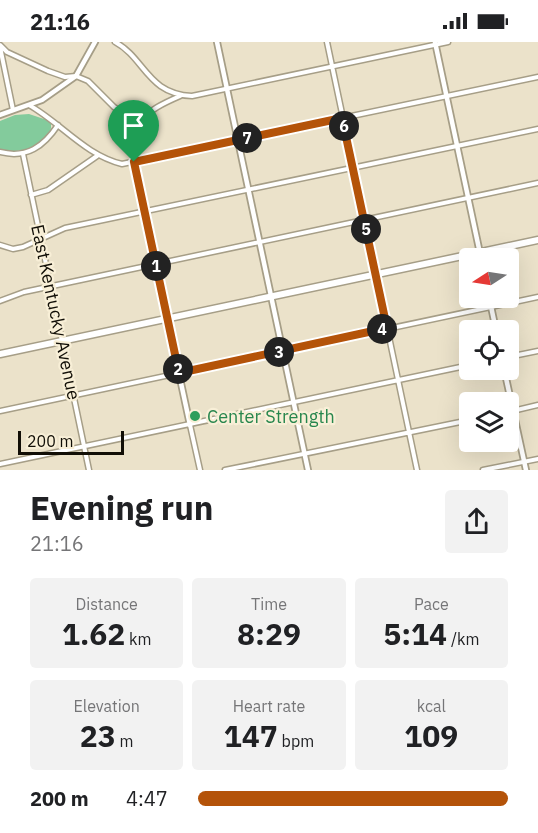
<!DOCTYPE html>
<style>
:root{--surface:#fff;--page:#f2f2f2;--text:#202124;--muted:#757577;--accent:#b45309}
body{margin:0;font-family:"IBM Plex Sans",sans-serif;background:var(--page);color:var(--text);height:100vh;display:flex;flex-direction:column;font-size:22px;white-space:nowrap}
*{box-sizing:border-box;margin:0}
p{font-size:20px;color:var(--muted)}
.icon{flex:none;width:33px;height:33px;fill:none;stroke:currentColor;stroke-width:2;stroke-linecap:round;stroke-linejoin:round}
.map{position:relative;height:428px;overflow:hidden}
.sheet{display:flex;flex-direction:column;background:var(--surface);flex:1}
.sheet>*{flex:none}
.needle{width:39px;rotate:258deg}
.tools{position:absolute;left:459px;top:206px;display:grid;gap:12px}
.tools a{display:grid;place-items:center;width:60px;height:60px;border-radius:6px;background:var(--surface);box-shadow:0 6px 24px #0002;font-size:30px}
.scale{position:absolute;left:18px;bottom:15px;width:106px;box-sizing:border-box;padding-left:6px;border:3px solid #110e06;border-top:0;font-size:16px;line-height:21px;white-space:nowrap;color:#110e06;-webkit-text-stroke:4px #f8efd7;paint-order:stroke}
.pin{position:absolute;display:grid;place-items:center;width:51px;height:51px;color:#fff;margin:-62px -26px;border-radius:50% 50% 50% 0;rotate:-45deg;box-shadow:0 0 6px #0007}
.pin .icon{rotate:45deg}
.km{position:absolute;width:30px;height:30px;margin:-15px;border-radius:50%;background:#222;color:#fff;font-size:16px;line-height:30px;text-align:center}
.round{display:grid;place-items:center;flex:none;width:63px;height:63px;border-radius:6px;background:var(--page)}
.head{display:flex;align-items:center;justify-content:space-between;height:102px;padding:0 30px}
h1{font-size:33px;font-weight:700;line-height:45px}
.stats{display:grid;grid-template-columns:repeat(3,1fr);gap:9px;height:102px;padding:6px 30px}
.stats div{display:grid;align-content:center;border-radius:6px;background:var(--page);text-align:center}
.stats b{font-size:30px;font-weight:700}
.stats small{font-size:16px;font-weight:400}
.stats p{font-size:16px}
ul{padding:0 30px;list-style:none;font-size:20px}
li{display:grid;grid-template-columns:96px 72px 1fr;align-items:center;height:45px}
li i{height:15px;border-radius:8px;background:var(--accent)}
.status{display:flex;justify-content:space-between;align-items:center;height:42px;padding:0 30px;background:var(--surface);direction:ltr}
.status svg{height:16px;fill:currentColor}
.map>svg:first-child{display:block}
.green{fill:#83cb9c}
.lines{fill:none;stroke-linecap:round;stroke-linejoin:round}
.minor-casing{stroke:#a69e87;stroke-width:7}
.tertiary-casing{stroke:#a69e87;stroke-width:8}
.primary-casing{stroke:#a69e87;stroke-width:9}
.minor{stroke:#fff;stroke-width:4}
.tertiary{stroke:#fff;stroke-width:4.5}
.primary{stroke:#fff;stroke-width:6}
.route-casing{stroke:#fff;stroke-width:12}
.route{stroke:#b45309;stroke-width:8}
.leisure-dot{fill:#2e9e5b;stroke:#f8efd7;stroke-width:2}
.labels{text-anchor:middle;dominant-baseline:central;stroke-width:4.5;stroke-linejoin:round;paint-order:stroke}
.street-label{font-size:18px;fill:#110e06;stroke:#f8efd7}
.leisure-label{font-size:18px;fill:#27864d;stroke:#f8efd7;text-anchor:start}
</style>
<div class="status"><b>21:16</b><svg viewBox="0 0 49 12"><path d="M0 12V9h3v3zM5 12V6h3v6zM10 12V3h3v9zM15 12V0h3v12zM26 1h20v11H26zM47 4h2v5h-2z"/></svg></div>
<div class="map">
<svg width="538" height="428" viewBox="0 0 538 428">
<rect width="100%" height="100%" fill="#ebe2ca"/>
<!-- green -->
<path class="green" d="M29,72L47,78L51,82C53,106 17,112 0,108V79L15,73Z"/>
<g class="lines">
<defs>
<path id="minor" d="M115,0C145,16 147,52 192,54L448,0
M327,0L417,428
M0,3L7,10L48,29L65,35L76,34L88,39L114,65L140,82
M0,5L13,68
M29,63C61,81 85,113 122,122L538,35
M0,110C27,117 44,104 58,83
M23,112L89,428
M31,153L48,148L97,114
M0,203L13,207L23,205L65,186L538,87
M0,259L24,250L538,141
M167,276L134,120C133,79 143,70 180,54
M508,315L538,309
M0,369L538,255
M508,370L538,363
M190,383L200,428
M0,422L470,323
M225,428L470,378
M483,428L538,417"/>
<path id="tertiary" d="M217,0L308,428
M435,0L481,216
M0,73L42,58L76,34L95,0
M489,255L496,288
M167,276L190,383
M504,327L526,428"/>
<path id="primary" d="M0,312L538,198"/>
</defs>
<!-- minor casing -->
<use href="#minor" class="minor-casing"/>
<!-- tertiary casing -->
<use href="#tertiary" class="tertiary-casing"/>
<!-- primary casing -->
<use href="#primary" class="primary-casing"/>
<!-- minor -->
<use href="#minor" class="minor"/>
<!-- tertiary -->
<use href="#tertiary" class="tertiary"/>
<!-- primary -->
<use href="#primary" class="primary"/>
</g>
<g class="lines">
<defs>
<path id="route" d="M342,76L387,286L179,331L134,120Z"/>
</defs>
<!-- route casing -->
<use href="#route" class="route-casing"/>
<!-- route -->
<use href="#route" class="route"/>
</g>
<!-- markers -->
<circle class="leisure-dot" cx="195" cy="374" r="6"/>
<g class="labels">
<!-- street labels -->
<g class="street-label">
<text transform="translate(56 270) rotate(78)">East Kentucky Avenue</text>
</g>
<!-- leisure labels -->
<g class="leisure-label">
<text x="207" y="374">Center Strength</text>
</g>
</g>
</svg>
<div class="tools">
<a><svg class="needle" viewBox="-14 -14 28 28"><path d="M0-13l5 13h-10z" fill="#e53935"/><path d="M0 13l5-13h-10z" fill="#757577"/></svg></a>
<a><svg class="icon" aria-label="locate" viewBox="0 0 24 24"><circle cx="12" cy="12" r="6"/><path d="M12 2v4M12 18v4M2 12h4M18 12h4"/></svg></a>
<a><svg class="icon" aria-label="layers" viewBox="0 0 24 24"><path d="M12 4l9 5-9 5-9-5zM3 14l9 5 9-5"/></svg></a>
</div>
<div class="scale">200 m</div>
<div class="pin" style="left:134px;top:120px;background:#1e9e55"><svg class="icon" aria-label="arrive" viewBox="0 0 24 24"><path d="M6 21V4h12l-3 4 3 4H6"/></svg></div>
<b class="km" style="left:156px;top:224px">1</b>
<b class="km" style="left:178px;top:327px">2</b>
<b class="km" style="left:279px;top:310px">3</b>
<b class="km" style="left:382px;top:287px">4</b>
<b class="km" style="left:366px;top:187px">5</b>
<b class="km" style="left:344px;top:84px">6</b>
<b class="km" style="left:247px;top:96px">7</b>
</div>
<section class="sheet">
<div class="head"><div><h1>Evening run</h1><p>21:16</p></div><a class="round"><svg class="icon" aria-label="share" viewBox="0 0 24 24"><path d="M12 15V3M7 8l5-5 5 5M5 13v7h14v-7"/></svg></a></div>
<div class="stats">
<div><p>Distance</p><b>1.62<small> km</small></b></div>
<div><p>Time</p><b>8:29</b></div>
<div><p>Pace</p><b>5:14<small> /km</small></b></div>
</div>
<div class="stats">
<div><p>Elevation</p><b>23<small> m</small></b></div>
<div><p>Heart rate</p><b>147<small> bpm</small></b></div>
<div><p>kcal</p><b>109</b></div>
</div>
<ul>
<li><b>200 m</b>4:47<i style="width:100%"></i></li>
</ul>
</section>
